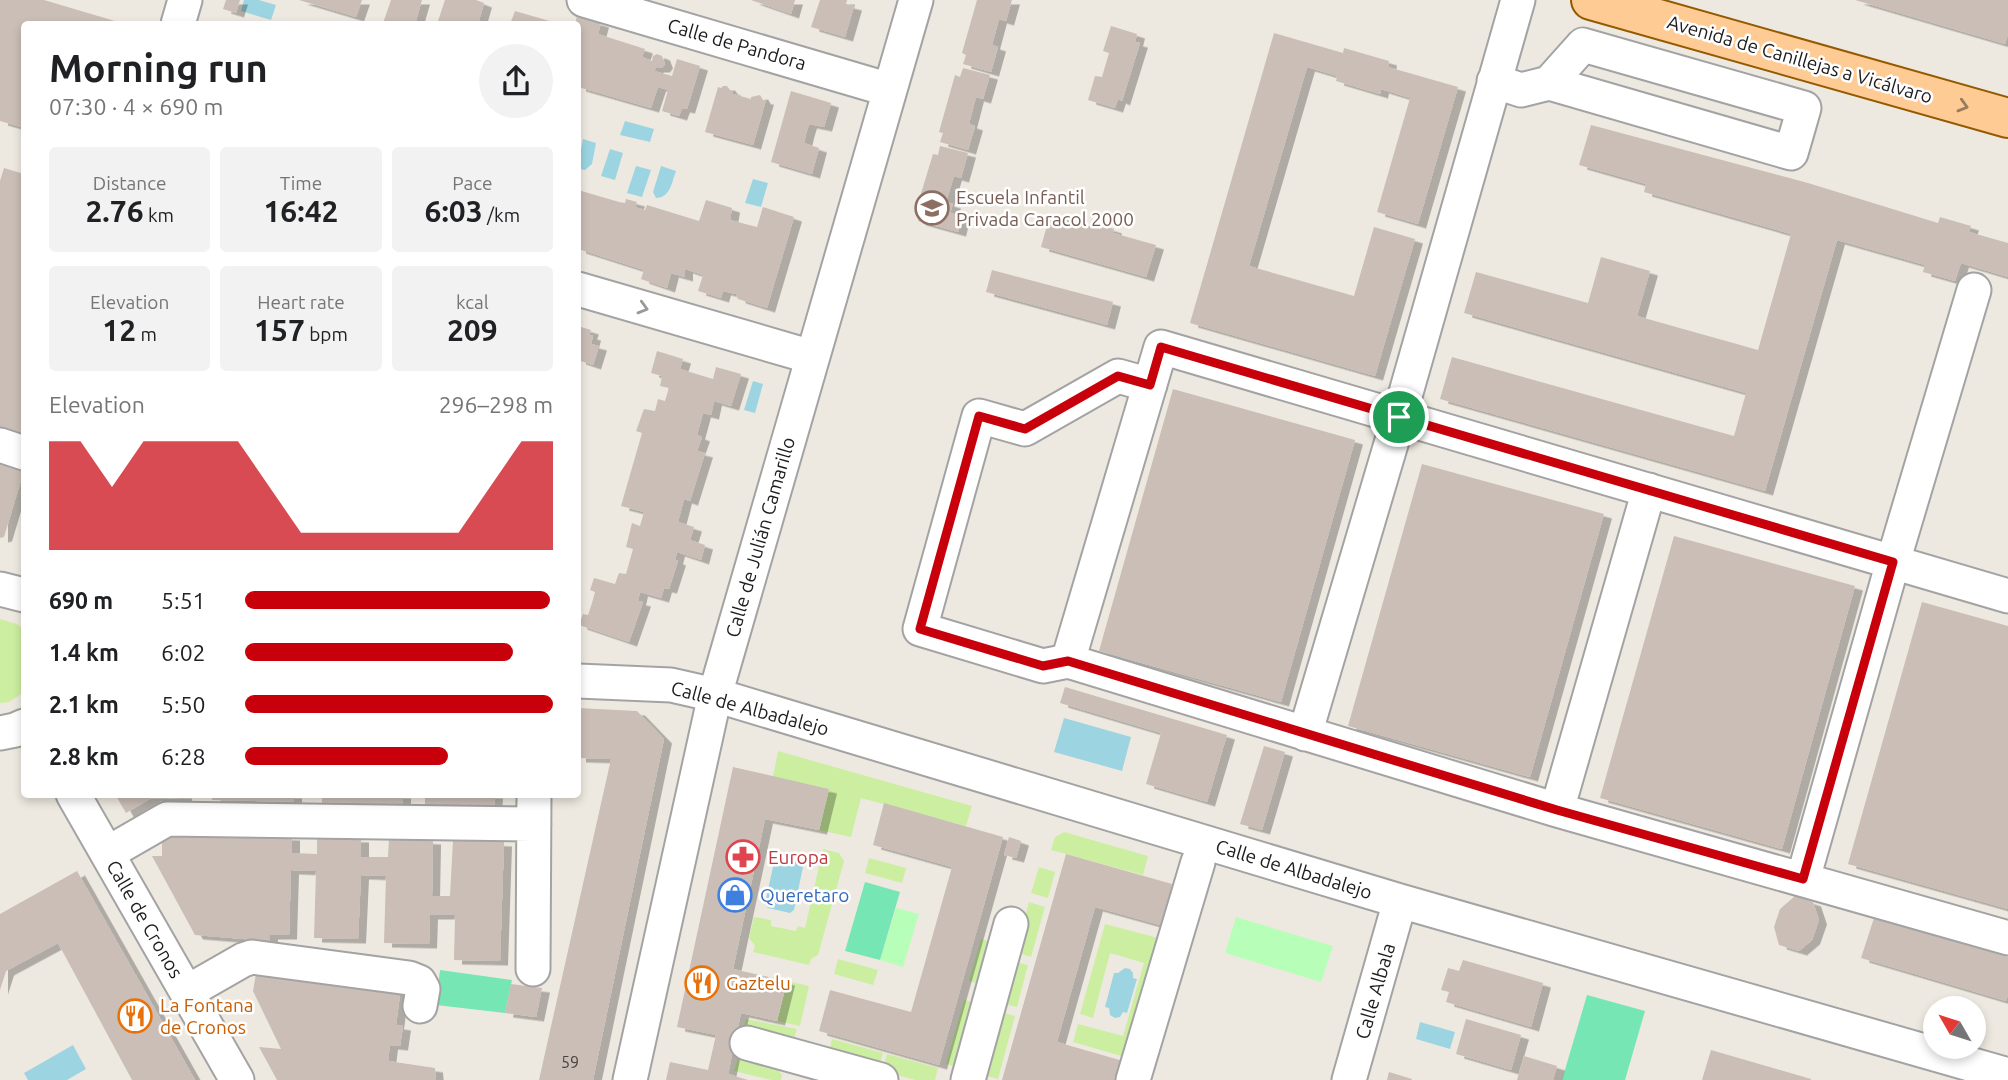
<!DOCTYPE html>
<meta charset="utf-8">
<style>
:root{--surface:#fff;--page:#f2f2f2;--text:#202124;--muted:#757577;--accent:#c8000b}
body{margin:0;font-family:Ubuntu,sans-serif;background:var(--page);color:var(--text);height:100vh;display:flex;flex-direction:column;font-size:26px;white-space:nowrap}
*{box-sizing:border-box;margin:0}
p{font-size:23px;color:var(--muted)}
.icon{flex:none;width:38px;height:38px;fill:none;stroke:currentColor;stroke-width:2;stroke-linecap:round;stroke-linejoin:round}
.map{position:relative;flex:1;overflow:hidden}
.drawer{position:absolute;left:21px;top:21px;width:560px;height:777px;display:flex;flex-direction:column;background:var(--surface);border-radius:7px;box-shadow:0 4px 10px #0003}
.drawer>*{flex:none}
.needle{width:46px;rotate:309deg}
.controls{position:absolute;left:1923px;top:996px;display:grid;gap:14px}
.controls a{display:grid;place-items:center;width:63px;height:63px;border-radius:50%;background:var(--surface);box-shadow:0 4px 10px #0003;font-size:35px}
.pin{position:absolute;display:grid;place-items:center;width:60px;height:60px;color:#fff;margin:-30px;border:4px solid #fff;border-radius:50%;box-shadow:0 2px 7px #0007}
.round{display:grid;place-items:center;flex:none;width:74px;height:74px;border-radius:37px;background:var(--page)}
.head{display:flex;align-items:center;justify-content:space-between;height:119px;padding:0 28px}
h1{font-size:38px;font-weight:600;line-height:52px}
.figures{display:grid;grid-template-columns:repeat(3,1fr);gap:10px;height:119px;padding:7px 28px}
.figures div{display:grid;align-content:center;border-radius:7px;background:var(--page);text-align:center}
.figures b{font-size:30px;font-weight:600}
.figures small{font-size:19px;font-weight:400}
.figures p{font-size:19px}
.chart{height:196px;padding:14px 28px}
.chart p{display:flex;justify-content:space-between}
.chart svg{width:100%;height:126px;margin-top:7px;fill:var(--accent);opacity:.7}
ul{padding:0 28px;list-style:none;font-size:23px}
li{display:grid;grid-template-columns:112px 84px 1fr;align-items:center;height:52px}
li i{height:18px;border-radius:9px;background:var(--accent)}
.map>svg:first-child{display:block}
.grass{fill:#cbeea0}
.park{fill:#b7feb9}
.pitch{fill:#76e6b4}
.water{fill:#9cd5e1}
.building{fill:#cabeb6;filter:url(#shadow)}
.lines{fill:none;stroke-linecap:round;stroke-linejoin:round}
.minor-casing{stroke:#a3a3a3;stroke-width:37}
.major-casing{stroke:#945a00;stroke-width:42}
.minor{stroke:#fff;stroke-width:33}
.major{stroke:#ffcb95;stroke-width:38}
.oneway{stroke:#997c5f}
.oneway2{stroke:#999}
.route-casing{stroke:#fff;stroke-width:14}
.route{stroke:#c8000b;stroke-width:9}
.labels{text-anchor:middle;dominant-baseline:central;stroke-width:5;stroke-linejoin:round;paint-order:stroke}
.number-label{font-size:16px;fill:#484442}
.street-label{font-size:19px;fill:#1c1c1c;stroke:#fff}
.education-label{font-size:19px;fill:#785e54;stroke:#fff;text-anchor:start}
.health-label{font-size:19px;fill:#be3a42;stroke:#fff;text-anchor:start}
.shop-label{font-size:19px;fill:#366cbe;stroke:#fff;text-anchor:start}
.food-label{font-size:19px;fill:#c56008;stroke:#fff;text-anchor:start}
</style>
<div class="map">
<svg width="2008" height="1080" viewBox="0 0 2008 1080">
<defs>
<filter id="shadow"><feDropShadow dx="8" dy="4.5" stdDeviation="0" flood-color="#0004"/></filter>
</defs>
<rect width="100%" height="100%" fill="#eee9e0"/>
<!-- grass -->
<path class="grass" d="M0,619L17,624L24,630V692L9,702L0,703Z
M778,751L972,806L966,826L861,798L851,837L819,830L829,789L773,777Z
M1064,832L1148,856L1143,875L1051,850L1055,837Z
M823,849L839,853L844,861L818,955L811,959L809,965L753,952L755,946L749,938L754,917L771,920V926L796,931L798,926L805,928Z
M869,858L906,868L902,883L865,873Z
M1039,867L1055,872L1048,898L1031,893Z
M1029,902L1045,907L1031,957L1015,952Z
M1105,924L1158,938L1125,1057L1073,1042L1078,1024L1123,1036L1144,963L1110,953L1093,1018L1080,1014Z
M981,939L997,943L986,986L969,981Z
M838,959L878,970L873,985L834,974Z
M1012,961L1028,965L1017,1007L1000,1003Z
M787,981L809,986L800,1026L777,1021Z
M964,1000L980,1004L962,1068L946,1064Z
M998,1011L1015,1016L998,1079L980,1074Z
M746,1019L797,1029L794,1038L787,1039L742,1035Z
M832,1039L883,1053L878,1070L828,1056Z
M887,1054L938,1068L935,1080H915L882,1071Z
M739,1055L777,1063L778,1070L782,1075L781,1080H771L734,1071Z"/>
<!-- park -->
<path class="park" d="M896,908L919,914L903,967L880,960Z
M1236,917L1333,946L1321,982L1225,953Z"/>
<!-- pitch -->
<path class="pitch" d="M865,882L900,892L880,960L845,951Z
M440,970L512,980L505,1013L436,1005Z
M1587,995L1645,1011L1625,1080H1562Z"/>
<!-- water -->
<path class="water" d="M244,0H259L276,5L271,20L241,11Z
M625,121L654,129L650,142L620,135Z
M583,139L596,143L592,164L585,170L580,169L578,165Z
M610,149L623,153L615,180L601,176Z
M636,166L651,170L642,197L627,193Z
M661,166L676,171C672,182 670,198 656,198L653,192Z
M753,179L768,183L761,207L745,203Z
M753,381L763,384L755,413L744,410Z
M1064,718L1131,737L1122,771L1054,752Z
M779,858L801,863L803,867L794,910L790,913L768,908L765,904L774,862Z
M1125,968L1130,969L1133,973V978L1137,979L1127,1013L1123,1012L1120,1017L1115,1018L1110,1015L1109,1008L1105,1007L1114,973H1118Z
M1420,1022L1455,1032L1450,1049L1416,1039Z
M73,1045L86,1069L67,1080H28L24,1073Z"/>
<!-- building -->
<path class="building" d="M0,0H44L125,24H24V128L0,121Z
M226,0H240L236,13L223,9Z
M299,0H362L356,17Z
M391,0H422L415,24L383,23Z
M445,0H476L484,3L478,24H437Z
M751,0H795L791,14Z
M820,0H847L846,4L854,6L845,37L811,27Z
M977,0H1012L1006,21L999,19L992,45L998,47L991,72L963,64L966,55L962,53Z
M1855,0H2008V34L2005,44Z
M515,11L560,24H510Z
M577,16L601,23L598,34L645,49L642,57L652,61L653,56L657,54L662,56L665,64L662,68H656L654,71L672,76L677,59L700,66L687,109L682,108L679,116L662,111L668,90L658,87L651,108L578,87V56L581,46L578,45V24H575Z
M1111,26L1137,34L1135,42L1140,43L1122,101L1118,99L1115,108L1088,100L1095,76L1102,77L1109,53L1103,51Z
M1274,33L1343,53L1344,48L1389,61L1388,67L1458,87L1418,224L1377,212L1410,98L1381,89L1380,94L1336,81L1337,76L1307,67L1249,266L1354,296L1374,227L1415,239L1375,376L1190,323Z
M963,68L990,75L983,99L976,97L969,124L975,126L968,150L940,142L943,133L939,132L955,75L960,77Z
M723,86H727L730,90L733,91V94L751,99V97L760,95L763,100H766L753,145L705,132L718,87L721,88Z
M791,91L831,103L824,127L809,124L806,134L804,143L819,148L812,174L771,162Z
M1591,125L1808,183L1938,223L1940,217L1971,226L1969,232L2008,243V277L1961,263L1955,281L1923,272L1925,265L1837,240L1765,491L1440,399L1452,357L1734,436L1746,393L1464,313L1476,272L1588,303L1601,257L1650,271L1637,316L1758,350L1791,234L1644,192L1646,184L1579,165Z
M940,146L968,153L961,178L954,176L946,202L953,204L950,213L962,216L958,232L918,221L921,211L916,210L933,154L938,155Z
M4,168L24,174V426L21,440L0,435V181Z
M578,190L619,202L625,203L626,199L637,202L635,207L645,210L647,205L699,221L706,200L732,208L730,220L757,227L763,207L794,217L767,308L738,299L736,294L723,291L721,298L698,291L703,275L685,269V277L671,273L667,288L641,279L644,270L578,249Z
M1050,215L1093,227L1094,223L1114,229L1113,233L1156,245L1146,277L1041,247Z
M992,270L1113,302L1107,325L986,292Z
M578,326L591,330L589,335L593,336L591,344L599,346L593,365L578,360Z
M657,351L683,359L680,369L713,379L716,367L741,374L731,406L714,401L711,415L703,413L697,435L702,437L697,451L705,453L690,501L684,499L678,522L694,527L690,540L705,545L701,560L677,552L675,560L678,561L669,589L664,588L661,598L640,592L638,601L643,602L629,642L579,625L583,614L588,615L592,603L595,592L590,590L594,578L615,584L619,573L626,574L633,549L626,547L632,523L640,526L644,512L621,506L642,433L636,431L644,409L655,411L658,399L665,401L669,388L660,386L662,376L651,373Z
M1173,389L1355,440L1281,702L1099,651Z
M0,454L24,461V470L4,537L0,538Z
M1422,464L1604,514L1530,777L1348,726Z
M1674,536L1855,586L1782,849L1600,798Z
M1922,602L2008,626V909L1848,864Z
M1065,687L1227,735L1207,802L1146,784L1161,733L1060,703Z
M578,708L637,711L664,739L593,1080H539L611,759L578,758Z
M1264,746L1285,752L1262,830L1240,824Z
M733,767L829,789L819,830L765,819L733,969L787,981L777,1021L741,1013L728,1074L748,1080H666L670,1062L708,1070L716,1035L677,1027Z
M115,794H184V799L153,797L126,813Z
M213,794H294V802L212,800Z
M322,794H403V806L322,804Z
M425,794H495L494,809L425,808Z
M884,803L1003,837L939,1065L819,1031L830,990L911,1012L952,867L873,845Z
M162,832L292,836V853L317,854V837L361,838V857H388L389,838L433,840L432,896H450L453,840L504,842L500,961L454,960L455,915H430L429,944L384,943L386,876L361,875L358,939L314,938L316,871L291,870L289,935H270V941L195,935L152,856H162Z
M1009,837L1021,841L1016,858L1004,855Z
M1066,854L1172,884L1160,925L1095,907L1057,1042L1123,1061L1118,1080H1002Z
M77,871L195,1080H132L58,943L6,971L0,990V914Z
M1795,896L1813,902L1819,920L1812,940L1799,951L1779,945L1774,927L1780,909Z
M1874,918L2008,957V995L2006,1001L1861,958Z
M1463,960L1543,983L1531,1027L1446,1002L1449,992L1441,990L1448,968L1459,971Z
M257,968L401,987L396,1025L403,1026L400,1046L390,1045L388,1061L435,1068L436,1080H277L259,1047L281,1049L253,991Z
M511,984L542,988L536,1017L505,1013Z
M1466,1019L1521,1035L1511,1070L1456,1054Z
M1711,1050L1811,1079V1080H1702Z
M1524,1056L1557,1066L1553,1080H1517Z
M1389,1072L1412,1079V1080H1387Z"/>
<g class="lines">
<defs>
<path id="minor" d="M584,0L890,90
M178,24L185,0
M1494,81L1521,90L1549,83L1791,153L1804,108L1583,45L1549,83
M578,289L812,357
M0,445L24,453
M0,589L24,595
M2008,596L1161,347L1068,661L1557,810L2008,938
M1068,661L1043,666L920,629L979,416L1025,429L1118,376L1150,385
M578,681L671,685L715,695L1400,901L2008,1075
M0,733L15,730L24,726
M1305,734L1399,417L1518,0
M73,794L237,1080
M1557,810L1649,490
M108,853L167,819L534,824
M1803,879L1893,562L1974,290
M533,969L534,794
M187,992L243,960L252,957L409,978L419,982L423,989L420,1006
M747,1043L881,1080
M630,1080L715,695L916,0
M968,1080L1011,924
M1133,1080L1198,862
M1349,1080L1400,901"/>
<path id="major" d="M1591,0L2008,118"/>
</defs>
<!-- minor casing -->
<use href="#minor" class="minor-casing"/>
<!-- major casing -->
<use href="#major" class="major-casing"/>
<!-- minor -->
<use href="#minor" class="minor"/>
<!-- major -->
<use href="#major" class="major"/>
</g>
<!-- one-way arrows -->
<defs><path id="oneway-chevron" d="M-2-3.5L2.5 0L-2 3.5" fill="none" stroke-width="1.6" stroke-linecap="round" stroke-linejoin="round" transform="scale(1.75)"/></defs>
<use class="oneway" href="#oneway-chevron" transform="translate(1963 106) rotate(16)"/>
<use class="oneway2" href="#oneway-chevron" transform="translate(643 308) rotate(16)"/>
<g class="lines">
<defs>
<path id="route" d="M1161,347L1893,562L1803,879L1557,810L1068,661L1043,666L920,629L979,416L1025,429L1118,376L1150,385Z"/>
</defs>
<!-- route casing -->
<use href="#route" class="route-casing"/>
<!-- route -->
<use href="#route" class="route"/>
</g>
<!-- icons -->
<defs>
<symbol id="school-ring" viewBox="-11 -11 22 22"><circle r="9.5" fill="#fff" stroke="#8d6e63" stroke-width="1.5"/><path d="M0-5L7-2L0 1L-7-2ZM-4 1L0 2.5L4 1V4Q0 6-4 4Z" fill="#8d6e63"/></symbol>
<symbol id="pharmacy-ring" viewBox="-11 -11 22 22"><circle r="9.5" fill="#fff" stroke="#e0444e" stroke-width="1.5"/><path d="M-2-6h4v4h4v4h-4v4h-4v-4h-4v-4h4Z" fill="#e0444e"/></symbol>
<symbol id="shop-ring" viewBox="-11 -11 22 22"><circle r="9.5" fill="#fff" stroke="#3f7fe0" stroke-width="1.5"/><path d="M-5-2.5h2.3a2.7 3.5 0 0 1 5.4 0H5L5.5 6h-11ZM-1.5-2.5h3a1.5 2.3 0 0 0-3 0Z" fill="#3f7fe0"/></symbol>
<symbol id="restaurant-ring" viewBox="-11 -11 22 22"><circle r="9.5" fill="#fff" stroke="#e8710a" stroke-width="1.5"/><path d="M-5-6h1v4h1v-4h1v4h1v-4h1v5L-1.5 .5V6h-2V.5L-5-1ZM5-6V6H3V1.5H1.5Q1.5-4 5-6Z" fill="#e8710a"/></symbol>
</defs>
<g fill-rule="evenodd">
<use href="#school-ring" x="913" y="189" width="38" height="38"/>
<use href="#pharmacy-ring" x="724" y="838" width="38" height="38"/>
<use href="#shop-ring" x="716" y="876" width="38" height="38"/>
<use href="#restaurant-ring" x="683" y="964" width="38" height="38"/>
<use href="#restaurant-ring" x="116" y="997" width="38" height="38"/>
</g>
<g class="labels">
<!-- number labels -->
<g class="number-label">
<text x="570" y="1062">59</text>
</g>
<!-- street labels -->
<g class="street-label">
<text transform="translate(737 44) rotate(16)">Calle de Pandora</text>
<text transform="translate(1800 59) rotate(16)">Avenida de Canillejas a Vicálvaro</text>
<text transform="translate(760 537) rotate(-74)">Calle de Julián Camarillo</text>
<text transform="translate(750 708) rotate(15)">Calle de Albadalejo</text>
<text transform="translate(1294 869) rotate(17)">Calle de Albadalejo</text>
<text transform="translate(145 919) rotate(60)">Calle de Cronos</text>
<text transform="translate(1375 991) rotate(-74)">Calle Albala</text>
</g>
<!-- education labels -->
<g class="education-label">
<text x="956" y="197">Escuela Infantil<tspan x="956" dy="22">Privada Caracol 2000</tspan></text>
</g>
<!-- health labels -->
<g class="health-label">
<text x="768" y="857">Europa</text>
</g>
<!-- shop labels -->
<g class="shop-label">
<text x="760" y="895">Queretaro</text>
</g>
<!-- food labels -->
<g class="food-label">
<text x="726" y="983">Gaztelu</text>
<text x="160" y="1005">La Fontana<tspan x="160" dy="22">de Cronos</tspan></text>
</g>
</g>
</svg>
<div class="controls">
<a><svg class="needle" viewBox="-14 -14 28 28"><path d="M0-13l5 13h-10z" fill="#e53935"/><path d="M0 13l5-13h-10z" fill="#757577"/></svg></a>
</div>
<div class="pin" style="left:1399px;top:417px;background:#1e9e55"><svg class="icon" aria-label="arrive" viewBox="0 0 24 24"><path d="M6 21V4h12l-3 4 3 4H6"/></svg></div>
<section class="drawer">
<div class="head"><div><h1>Morning run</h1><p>07:30 · 4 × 690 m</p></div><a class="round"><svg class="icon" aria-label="share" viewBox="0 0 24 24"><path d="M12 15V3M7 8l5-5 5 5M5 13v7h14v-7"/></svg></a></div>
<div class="figures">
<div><p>Distance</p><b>2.76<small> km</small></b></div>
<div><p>Time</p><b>16:42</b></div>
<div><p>Pace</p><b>6:03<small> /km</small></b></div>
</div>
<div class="figures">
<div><p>Elevation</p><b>12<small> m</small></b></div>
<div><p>Heart rate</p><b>157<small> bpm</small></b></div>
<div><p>kcal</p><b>209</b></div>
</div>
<div class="chart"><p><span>Elevation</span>296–298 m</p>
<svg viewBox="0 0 160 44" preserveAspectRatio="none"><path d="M0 44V6L10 6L20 22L30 6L40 6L50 6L60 6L70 22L80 38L90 38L100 38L110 38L120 38L130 38L140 22L150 6L160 6V44z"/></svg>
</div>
<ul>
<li><b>690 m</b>5:51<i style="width:99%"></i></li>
<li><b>1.4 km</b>6:02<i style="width:87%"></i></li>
<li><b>2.1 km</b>5:50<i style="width:100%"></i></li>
<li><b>2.8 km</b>6:28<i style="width:66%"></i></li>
</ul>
</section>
</div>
